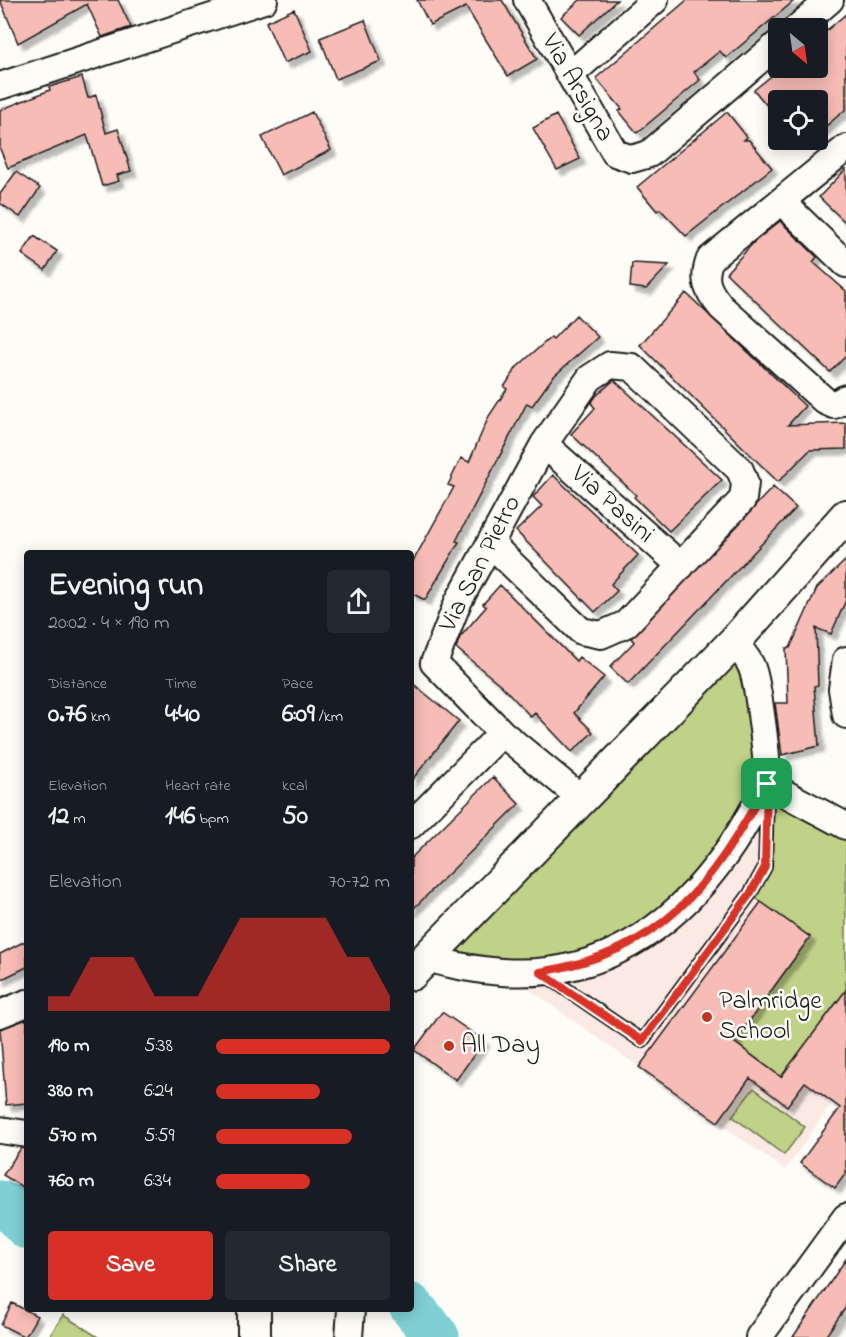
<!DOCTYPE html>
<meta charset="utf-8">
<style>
:root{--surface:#171b24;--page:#242831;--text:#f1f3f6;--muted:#9ea1a6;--accent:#d93025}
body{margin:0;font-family:"Indie Flower",sans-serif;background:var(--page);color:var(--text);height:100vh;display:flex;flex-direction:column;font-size:22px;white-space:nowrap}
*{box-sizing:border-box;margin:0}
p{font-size:20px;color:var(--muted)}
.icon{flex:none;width:33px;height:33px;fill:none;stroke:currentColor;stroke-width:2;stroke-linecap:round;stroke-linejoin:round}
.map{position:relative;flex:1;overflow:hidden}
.drawer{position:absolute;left:24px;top:550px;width:390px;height:762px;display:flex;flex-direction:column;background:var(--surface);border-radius:6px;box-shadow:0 3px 15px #0003}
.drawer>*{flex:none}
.needle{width:39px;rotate:151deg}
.controls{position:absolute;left:768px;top:18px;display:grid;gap:12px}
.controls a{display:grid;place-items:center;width:60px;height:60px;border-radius:6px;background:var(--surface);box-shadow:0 3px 15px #0003;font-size:30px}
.pin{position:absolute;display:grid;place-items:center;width:51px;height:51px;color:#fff;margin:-26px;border-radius:12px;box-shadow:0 3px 9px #0006}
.round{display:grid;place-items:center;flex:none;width:63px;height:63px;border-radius:6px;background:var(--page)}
.headline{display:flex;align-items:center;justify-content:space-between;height:102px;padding:0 24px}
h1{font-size:33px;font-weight:700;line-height:45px}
.stats{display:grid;grid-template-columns:repeat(3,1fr);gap:9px;height:102px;padding:6px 24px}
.stats div{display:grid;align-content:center}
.stats b{font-size:26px;font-weight:700}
.stats small{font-size:16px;font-weight:400}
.stats p{font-size:16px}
.chart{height:168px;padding:12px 24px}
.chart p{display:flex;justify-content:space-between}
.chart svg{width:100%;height:108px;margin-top:6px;fill:var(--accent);opacity:.7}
.cta{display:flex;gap:12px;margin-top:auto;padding:12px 24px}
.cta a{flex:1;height:69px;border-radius:6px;background:var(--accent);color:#fff;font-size:24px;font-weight:700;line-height:69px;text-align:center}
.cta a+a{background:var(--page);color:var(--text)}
ul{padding:0 24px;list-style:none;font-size:20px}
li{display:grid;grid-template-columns:96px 72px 1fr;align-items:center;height:45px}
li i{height:15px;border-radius:8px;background:var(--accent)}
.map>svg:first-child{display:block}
.built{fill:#fbe9e3}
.green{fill:#c0d287;stroke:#6e7752;stroke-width:1.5}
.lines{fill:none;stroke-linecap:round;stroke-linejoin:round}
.river{stroke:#7ed0d4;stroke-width:45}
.building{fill:#f7bcb5;stroke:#1c1c1c;stroke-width:1.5;filter:url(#shadow)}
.service-casing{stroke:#1c1c1c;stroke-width:16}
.minor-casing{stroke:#1c1c1c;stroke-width:30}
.tertiary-casing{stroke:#1c1c1c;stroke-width:36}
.service{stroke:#fdfcf7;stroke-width:12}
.minor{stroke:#fdfcf7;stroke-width:26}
.tertiary{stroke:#fdfcf7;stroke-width:32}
.route-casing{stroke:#fff;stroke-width:12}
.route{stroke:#d93025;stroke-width:8}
.poi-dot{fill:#c8321e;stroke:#fdfcf7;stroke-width:2}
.labels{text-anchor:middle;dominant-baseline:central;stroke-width:5;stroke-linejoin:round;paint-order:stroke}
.street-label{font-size:26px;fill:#1c1c1c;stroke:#fdfcf7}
.poi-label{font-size:26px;fill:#1c1c1c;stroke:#fdfcf7;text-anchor:start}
</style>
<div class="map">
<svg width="846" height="1337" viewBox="0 0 846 1337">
<defs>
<filter id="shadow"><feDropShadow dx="5.5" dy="5.5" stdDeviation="1.5" flood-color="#0004"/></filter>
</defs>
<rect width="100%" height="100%" fill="#fdfcf7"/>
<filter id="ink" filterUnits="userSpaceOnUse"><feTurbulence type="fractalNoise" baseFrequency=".0167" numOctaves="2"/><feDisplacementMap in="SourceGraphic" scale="12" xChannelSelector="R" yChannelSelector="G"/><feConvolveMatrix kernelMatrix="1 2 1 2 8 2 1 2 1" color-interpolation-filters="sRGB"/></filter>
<g filter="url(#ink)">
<!-- built -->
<path class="built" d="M767,784L846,826V1083L785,1170L506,973Z"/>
<!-- green -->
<path class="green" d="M734,642L767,784L846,826V990L781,1077L734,1042L810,937L750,894L765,867L767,786L703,883L579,965L426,958Z
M754,1088L805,1127L784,1155L732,1116Z
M63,1315L98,1337H49Z"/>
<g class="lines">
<!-- river -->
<path class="river" d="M0,1203L9,1207L27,1227
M411,1306L437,1337"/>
</g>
<!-- building -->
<path class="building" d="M0,0H118L131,27L102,37L87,4L18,43Z
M417,0H502L537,59L508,76L466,7L430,25Z
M580,0H617L579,35L561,17Z
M687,0H795L726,58L720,51L694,72L700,80L637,133L619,111L622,109L596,78Z
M294,9L312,51L284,63L266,22Z
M846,14V109L818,133V100H778V111L774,114L754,90L781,68H818V38Z
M365,20L381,61L336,79L320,38Z
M82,77L88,98L96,95L106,133L118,129L131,171L117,175L119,181L102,186L87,135L8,168L0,149V110L50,90L49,87Z
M312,112L331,150L281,175L262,137Z
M727,112L747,137L744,140H749L772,168L686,236L660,209L657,211L637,187Z
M556,115L580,159L557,170L533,128Z
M846,169V223L819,197Z
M16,172L40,188L20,217L0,203V194Z
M780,221L817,257L813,262L846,291V356L830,372L726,273L754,242Z
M34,236L57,251L45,270L22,254Z
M632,263L669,265L646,289L630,287Z
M686,293L805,406L788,425L846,423V449L810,450L778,482L640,345Z
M576,315L598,337L553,377L532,406L527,403L456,541L459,542L425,600L411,593V565L454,487L448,485L461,458L469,462L489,416L507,389L504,387L517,367L551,337L553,339Z
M614,380L722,480L669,531L634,497L636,495L571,434L595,408L591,403L596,396Z
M553,475L638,555L611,584L617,591L595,612L516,531L542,506L533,497Z
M773,487L796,508L628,684L610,667L634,642L631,638Z
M846,560V600L831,634L816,628L818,685L814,686L819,746L782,755L775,703H788L786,648H790L817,588Z
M500,585L576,661L579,657L604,677L574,713L593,732L572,752L535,713L531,717L502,686L456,648L460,637L486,607L483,604Z
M411,682L459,721L411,781Z
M493,777L519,804L411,911V858Z
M761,902L810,937L734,1042L781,1077L846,990V1173L835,1188L800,1163L840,1108L805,1082L787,1106L750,1078L718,1122L639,1067Z
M27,940V967L0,980V954Z
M442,1012L484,1041L456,1080L414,1050Z
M27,1019V1103L6,1105L0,1029Z
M21,1148L27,1149V1190L3,1175Z
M846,1259V1307L825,1337H793Z
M12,1303L37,1316L25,1337L1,1325Z"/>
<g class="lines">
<defs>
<path id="service" d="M544,974L642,1041L750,894L765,867L767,797"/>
<path id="minor" d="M527,0L615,153L632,159L649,154L778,44
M797,28L830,0
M570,75L655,0
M0,86L264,0
M846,148L710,259C702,280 707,290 721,307L825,401L834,405L846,398
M781,201L846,264
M544,444L681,566
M491,544L581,631L601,635L626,624L743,499L745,483L740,470L632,367L610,365L590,378L544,444L458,602L434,663L502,733L582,799
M846,660L842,689L846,715
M767,784L846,826
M411,825L502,733
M426,958C476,972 527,979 578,965C655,945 711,884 749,817C754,807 763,796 766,785C770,771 758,684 752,668C749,659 740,650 734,642
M0,1014L27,1003
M0,1130L27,1134
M349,1337L351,1310
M759,1337L846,1217"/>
<path id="tertiary" d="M411,974L734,642L846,516
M254,1337V1310"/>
</defs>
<!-- service casing -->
<use href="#service" class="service-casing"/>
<!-- minor casing -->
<use href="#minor" class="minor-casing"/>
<!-- tertiary casing -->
<use href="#tertiary" class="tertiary-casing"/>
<!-- service -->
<use href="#service" class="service"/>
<!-- minor -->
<use href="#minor" class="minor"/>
<!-- tertiary -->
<use href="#tertiary" class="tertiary"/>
</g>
</g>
<g class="lines" filter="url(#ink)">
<defs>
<path id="route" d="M767,784L765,867L750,894L642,1041L540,972C664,951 709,888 767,784Z"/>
</defs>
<!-- route casing -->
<use href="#route" class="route-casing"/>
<!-- route -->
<use href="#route" class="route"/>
</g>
<!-- markers -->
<g class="poi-dot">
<circle cx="707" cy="1017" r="6"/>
<circle cx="449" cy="1046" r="6"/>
</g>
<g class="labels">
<!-- street labels -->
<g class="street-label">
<text transform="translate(577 88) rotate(60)">Via Arsigna</text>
<text transform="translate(612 505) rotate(42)">Via Pasini</text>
<text transform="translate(481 564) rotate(-63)">Via San Pietro</text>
</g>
<!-- poi labels -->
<g class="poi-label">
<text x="719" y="1002">Palmridge<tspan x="719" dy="30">School</tspan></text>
<text x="461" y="1046">All Day</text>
</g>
</g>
</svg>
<div class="controls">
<a><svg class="needle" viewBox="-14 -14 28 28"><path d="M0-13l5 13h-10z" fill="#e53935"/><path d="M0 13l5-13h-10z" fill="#9ea1a6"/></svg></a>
<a><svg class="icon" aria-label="locate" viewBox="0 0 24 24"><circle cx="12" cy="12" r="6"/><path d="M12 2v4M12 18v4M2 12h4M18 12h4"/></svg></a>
</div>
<div class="pin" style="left:767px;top:784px;background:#1e9e55"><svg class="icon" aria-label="arrive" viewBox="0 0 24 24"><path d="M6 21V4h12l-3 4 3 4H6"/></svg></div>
<section class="drawer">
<div class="headline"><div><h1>Evening run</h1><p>20:02 · 4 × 190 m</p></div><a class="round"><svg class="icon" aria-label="share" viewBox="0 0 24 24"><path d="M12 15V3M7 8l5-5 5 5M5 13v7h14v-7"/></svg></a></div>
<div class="stats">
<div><p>Distance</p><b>0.76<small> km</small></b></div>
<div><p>Time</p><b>4:40</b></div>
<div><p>Pace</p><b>6:09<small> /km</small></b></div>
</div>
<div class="stats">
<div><p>Elevation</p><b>12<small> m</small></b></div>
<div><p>Heart rate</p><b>146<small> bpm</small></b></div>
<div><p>kcal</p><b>50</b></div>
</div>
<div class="chart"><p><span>Elevation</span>70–72 m</p>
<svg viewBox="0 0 160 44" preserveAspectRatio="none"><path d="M0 44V38L10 38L20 22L30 22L40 22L50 38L60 38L70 38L80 22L90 6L100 6L110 6L120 6L130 6L140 22L150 22L160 38V44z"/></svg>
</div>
<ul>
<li><b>190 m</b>5:38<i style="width:100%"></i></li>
<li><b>380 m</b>6:24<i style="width:60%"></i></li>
<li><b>570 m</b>5:59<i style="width:78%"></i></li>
<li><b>760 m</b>6:34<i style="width:54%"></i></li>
</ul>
<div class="cta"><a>Save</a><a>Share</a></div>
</section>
</div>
